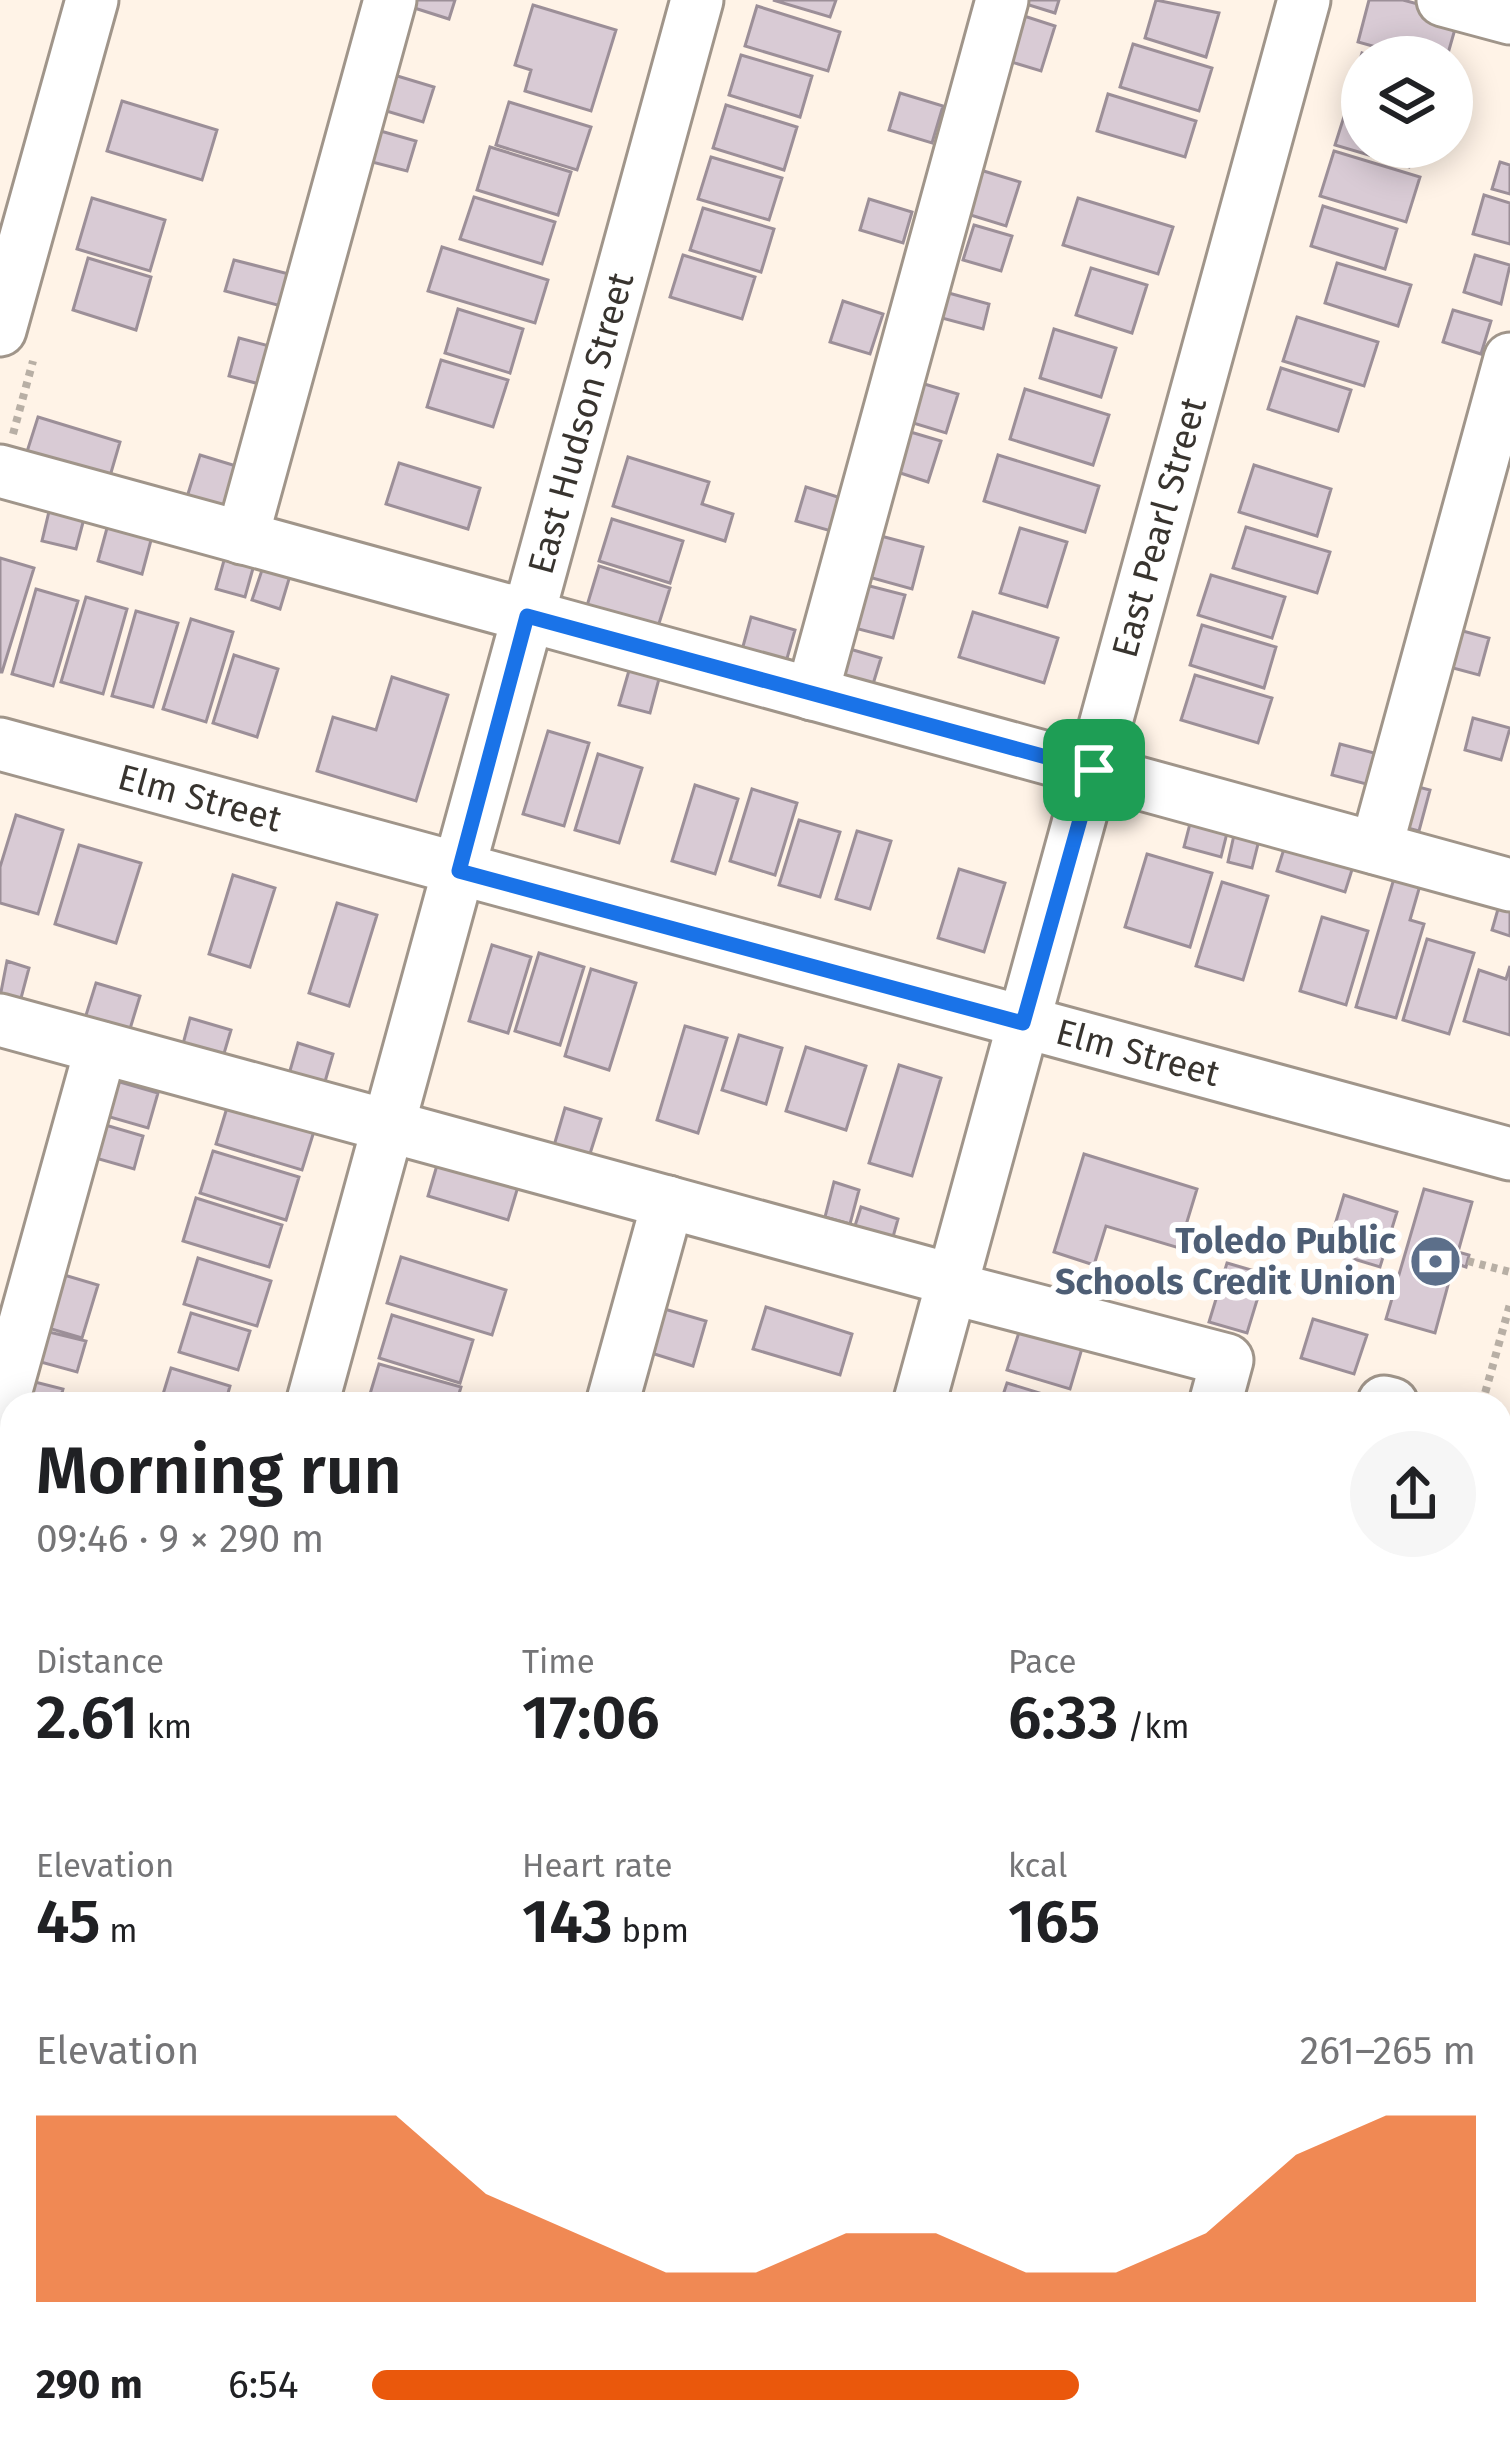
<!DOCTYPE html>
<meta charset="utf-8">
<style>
:root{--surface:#fff;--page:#f6f6f6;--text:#202124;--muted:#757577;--accent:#ea580c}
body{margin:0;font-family:"Fira Sans",sans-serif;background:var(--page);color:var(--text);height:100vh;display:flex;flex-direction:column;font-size:45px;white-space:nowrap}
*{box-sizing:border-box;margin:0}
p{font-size:39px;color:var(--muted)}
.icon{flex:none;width:66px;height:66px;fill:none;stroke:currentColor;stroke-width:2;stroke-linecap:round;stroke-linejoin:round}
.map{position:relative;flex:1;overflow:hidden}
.side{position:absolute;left:0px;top:1392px;width:1512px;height:1065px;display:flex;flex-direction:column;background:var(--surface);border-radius:36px 36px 0 0;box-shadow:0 6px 30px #0003}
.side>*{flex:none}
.controls{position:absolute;left:1341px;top:36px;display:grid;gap:24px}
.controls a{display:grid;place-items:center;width:132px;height:132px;border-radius:50%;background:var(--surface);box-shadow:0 6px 30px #0003;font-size:60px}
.pin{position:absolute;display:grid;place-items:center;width:102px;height:102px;color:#fff;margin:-51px;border-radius:24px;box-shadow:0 6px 18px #0006}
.round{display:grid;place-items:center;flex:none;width:126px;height:126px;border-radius:63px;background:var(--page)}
.headline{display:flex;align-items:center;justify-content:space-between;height:204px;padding:0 36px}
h1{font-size:66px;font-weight:600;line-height:90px}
.stats{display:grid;grid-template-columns:repeat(3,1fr);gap:18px;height:204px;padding:12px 36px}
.stats div{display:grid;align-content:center}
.stats b{font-size:60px;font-weight:600}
.stats small{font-size:33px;font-weight:400}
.stats p{font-size:33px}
.chart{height:336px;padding:24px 36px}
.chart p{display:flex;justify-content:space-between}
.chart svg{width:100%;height:216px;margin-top:12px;fill:var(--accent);opacity:.7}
ul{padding:0 36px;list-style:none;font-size:39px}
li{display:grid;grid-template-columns:192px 144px 1fr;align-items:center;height:90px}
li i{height:30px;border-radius:15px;background:var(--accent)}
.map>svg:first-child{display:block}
.building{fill:#d9cbd5;stroke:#9c8f98;stroke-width:3}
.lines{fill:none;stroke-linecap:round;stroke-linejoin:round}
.minor-casing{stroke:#a0958a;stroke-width:57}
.path{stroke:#b8afa5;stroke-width:8;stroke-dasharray:6 6;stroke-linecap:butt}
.minor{stroke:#fff;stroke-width:51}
.route-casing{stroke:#fff;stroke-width:24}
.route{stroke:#1a73e8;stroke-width:15}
.labels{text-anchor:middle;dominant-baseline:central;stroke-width:12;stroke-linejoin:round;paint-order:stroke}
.street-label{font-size:36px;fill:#38342f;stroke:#fff}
.service-label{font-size:36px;font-weight:bold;fill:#4e5e75;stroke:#fff;text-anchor:end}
</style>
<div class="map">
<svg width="1510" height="2456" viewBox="0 0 1510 2456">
<rect width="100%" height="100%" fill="#fff3e7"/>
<!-- building -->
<path class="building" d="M410,0H455L449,19L408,6Z
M773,0H836L830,17Z
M1013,0H1059L1055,13Z
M1156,0L1219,13L1206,57L1145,38Z
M1369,0H1403L1459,15L1447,57H1412L1358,42Z
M533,5L616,30L591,111L525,91L531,70L515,65Z
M757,6L840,32L828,71L745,46Z
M1012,12L1055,26L1041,71L998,58Z
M1133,44L1212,68L1199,111L1120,87Z
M1362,53L1374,57H1362V99L1349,95Z
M741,55L812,76L800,117L729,95Z
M394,75L434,87L423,122L383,110Z
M900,93L943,106L932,143L889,130Z
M1108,94L1196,121L1185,157L1097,131Z
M122,101L217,130L202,180L107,151Z
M509,102L591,127L577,170L496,145Z
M1348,104L1362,109V147H1415L1409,167L1335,145Z
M726,105L797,127L784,170L713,148Z
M377,130L416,141L407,171L368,161Z
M490,147L571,172L558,215L477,190Z
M1334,151L1420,177L1406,222L1320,196Z
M711,157L782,178L769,220L698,199Z
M1500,162L1510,165V194L1492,189Z
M977,169L1020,182L1006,226L964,213Z
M1484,195L1510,203V244L1473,234Z
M474,197L555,222L542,264L460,239Z
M92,198L165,220L150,271L77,249Z
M1078,198L1173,227L1158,274L1063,245Z
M869,199L912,212L903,243L860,230Z
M1323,206L1397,229L1385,269L1311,246Z
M703,208L774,229L761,272L690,250Z
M974,225L1012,236L1001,271L963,260Z
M442,247L548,280L535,323L428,291Z
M683,255L755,277L742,319L670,297Z
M1475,255L1510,265L1501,304L1464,292Z
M88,258L151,277L136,330L73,310Z
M234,260L289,274L281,306L225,291Z
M1337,263L1411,285L1398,326L1325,303Z
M1091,268L1147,285L1132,333L1076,315Z
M945,292L989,304L983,329L938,317Z
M843,301L883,314L870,354L830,342Z
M458,309L523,329L510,373L445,353Z
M1453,310L1491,321L1481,354L1443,342Z
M1297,317L1378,342L1364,386L1283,361Z
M1054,329L1116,348L1101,397L1040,378Z
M239,338L277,348L267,386L229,376Z
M441,360L508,380L493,427L427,407Z
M1281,368L1351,390L1338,431L1268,409Z
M911,380L958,394L946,433L900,419Z
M1025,389L1109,415L1093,465L1010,439Z
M38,417L120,442L108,483L25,458Z
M897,428L941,441L928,482L885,468Z
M200,455L246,469L233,511L187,497Z
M998,455L1099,486L1085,532L984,501Z
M628,457L709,482L702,504L733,514L725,541L613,506Z
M399,463L480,488L468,529L386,504Z
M1254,465L1331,489L1317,536L1239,512Z
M806,487L841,498L831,531L796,521Z
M51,503L86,511L76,549L42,541Z
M110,517L154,529L142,574L98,561Z
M612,519L683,541L670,583L599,561Z
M1246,527L1330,552L1317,593L1233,568Z
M1020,528L1067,542L1047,607L1000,593Z
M877,535L923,547L912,589L865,576Z
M228,546L257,554L245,597L216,589Z
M0,558L34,568L2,672H0Z
M265,561L292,569L280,609L252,600Z
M599,566L670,588L657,630L586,609Z
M1211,575L1285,597L1272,638L1198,615Z
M858,583L905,595L893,638L847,626Z
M36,589L78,601L53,686L12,674Z
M86,597L127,609L103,694L61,682Z
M136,611L178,623L153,707L112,696Z
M973,612L1058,638L1044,683L959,657Z
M751,617L795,630L786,662L742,650Z
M191,619L233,632L206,722L163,709Z
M1202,625L1276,647L1264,688L1190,665Z
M1448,627L1489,638L1479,675L1438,664Z
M836,645L881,658L870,694L825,680Z
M234,655L278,669L257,737L213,723Z
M630,667L660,675L650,713L619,705Z
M1195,675L1272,698L1258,743L1181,720Z
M392,677L448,695L416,801L317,771L333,717L376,730Z
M1473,718L1510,728L1501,760L1465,750Z
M548,731L589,743L564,826L523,814Z
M1340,744L1378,754L1370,785L1332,775Z
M598,754L642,768L619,843L575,830Z
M1407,784L1430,790L1419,831L1396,825Z
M695,785L738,799L715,874L672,861Z
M752,789L797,803L775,875L730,861Z
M1193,812L1230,821L1221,857L1184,847Z
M16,815L63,830L38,914L0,903V867Z
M799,820L840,832L820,897L779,885Z
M1236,826L1261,832L1252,868L1228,862Z
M857,831L891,841L870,909L836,899Z
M1288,836L1356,857L1345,892L1277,871Z
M79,845L141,863L116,943L55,924Z
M1147,854L1212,873L1190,947L1125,927Z
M959,869L1005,883L984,952L938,938Z
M233,875L275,888L250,967L209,954Z
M1395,875L1421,882L1410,920L1424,924L1396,1018L1356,1007Z
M1222,882L1268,896L1243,980L1196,966Z
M1502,895L1510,897V936L1492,930Z
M337,903L377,915L349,1006L309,993Z
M1322,917L1368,931L1346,1005L1300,991Z
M1427,939L1474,953L1449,1034L1403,1020Z
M492,945L531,957L508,1033L469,1021Z
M539,953L584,967L560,1045L515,1031Z
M7,961L29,968L20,1002L0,997Z
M1510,966V1035L1464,1021L1479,970L1506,979Z
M591,969L636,983L609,1070L565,1056Z
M96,983L140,996L126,1042L82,1028Z
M190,1018L231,1030L220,1067L180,1055Z
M685,1026L727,1038L698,1133L657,1120Z
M739,1035L782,1048L766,1104L722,1090Z
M298,1043L333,1054L322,1092L287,1081Z
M806,1047L866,1066L846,1130L786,1111Z
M899,1065L941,1078L912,1176L869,1163Z
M106,1078L158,1093L148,1128L96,1113Z
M229,1101L315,1128L302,1170L216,1144Z
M565,1108L601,1119L588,1160L553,1149Z
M102,1124L143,1136L134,1169L92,1157Z
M213,1151L299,1177L286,1220L200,1193Z
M1084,1154L1197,1189L1179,1248L1106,1226L1094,1265L1054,1252Z
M440,1155L520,1180L508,1220L428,1196Z
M834,1182L859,1190L850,1224L825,1217Z
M1424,1189L1472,1202L1458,1252L1469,1255L1466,1267L1454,1263L1435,1333L1386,1319Z
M1344,1195L1397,1212L1380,1267L1327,1251Z
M196,1198L282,1225L269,1267L183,1241Z
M861,1207L898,1219L891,1244L853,1232Z
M401,1257L506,1290L492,1335L387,1303Z
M198,1258L271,1281L257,1326L184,1304Z
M1227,1263L1265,1274L1247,1333L1209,1322Z
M54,1272L98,1285L82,1338L38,1325Z
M766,1307L852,1334L840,1375L753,1349Z
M661,1308L706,1321L693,1366L648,1352Z
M191,1313L250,1331L238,1370L179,1352Z
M392,1315L473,1340L460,1383L379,1358Z
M1313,1319L1367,1335L1354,1374L1301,1358Z
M1021,1326L1083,1345L1070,1389L1007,1370Z
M45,1331L86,1341L77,1372L37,1361Z
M379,1364L461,1387L456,1404H367Z
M171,1368L230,1386L225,1404H160Z
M23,1379L63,1389L59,1404H16Z
M1007,1383L1069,1402V1404H1000Z
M0,1557L12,1561V1589L0,1586Z
M0,1906L12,1910V1977L0,1973Z
M0,2011L12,2014V2060L0,2056Z
M0,2068L12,2071V2117L0,2113Z
M0,2120L12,2124L9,2168L0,2166Z
M87,2445H165L161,2456H83Z
M726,2445H791L787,2456H723Z
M936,2445H985L981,2456H932Z
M1066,2445H1141L1138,2456H1067Z
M1326,2445H1369L1366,2456H1342L1324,2451Z"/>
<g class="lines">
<defs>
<g id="minor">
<path d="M1443,0L1510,18"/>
<path d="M0,330L92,0"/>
<path d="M0,471L1510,885"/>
<path d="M242,538L390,0"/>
<path d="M812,694L1002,0"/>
<path id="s1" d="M0,744L1510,1154"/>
<path d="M1376,848L1510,359"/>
<path d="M0,1020L953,1280"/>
<path d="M951,1288L1227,1360L1215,1404"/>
<path d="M1384,1402L1392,1404"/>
<path id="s2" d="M312,1404L697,0"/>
<path d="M612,1404L668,1202"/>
<path id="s3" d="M919,1404L1304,0"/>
<path d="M0,1412L101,1048"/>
<path d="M1500,1501L1510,1465"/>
<path d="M0,1851L12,1854"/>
<path d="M1500,2257L1510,2260"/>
<path d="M21,2456L24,2445"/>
<path d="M317,2456L320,2445"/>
<path d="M627,2456L630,2445"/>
<path d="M1236,2456L1239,2445"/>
</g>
</defs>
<!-- minor casing -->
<use href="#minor" class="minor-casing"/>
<!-- path -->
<path class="path" d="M13,434L33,361
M1468,1261L1510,1272
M1482,1404L1510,1304
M1500,1651L1510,1614
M0,2350L12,2307"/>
<!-- minor -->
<use href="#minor" class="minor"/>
</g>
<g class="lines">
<defs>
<path id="route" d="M527,616L1094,770L1023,1023L459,871Z"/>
</defs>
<!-- route casing -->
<use href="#route" class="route-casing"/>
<!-- route -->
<use href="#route" class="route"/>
</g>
<!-- icons -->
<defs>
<symbol id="bank-disc" viewBox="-11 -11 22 22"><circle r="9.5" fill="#5c6f8a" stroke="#fff"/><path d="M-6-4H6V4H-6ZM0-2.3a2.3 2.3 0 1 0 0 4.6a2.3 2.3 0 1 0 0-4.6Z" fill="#fff"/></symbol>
</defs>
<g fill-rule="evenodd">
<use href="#bank-disc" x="1406" y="1232" width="59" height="59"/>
</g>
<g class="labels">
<!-- street labels -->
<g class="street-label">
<text stroke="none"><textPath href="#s2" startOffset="1017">East Hudson Street</textPath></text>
<text stroke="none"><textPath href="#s3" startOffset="909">East Pearl Street</textPath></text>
<text stroke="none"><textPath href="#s1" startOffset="207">Elm Street</textPath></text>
<text stroke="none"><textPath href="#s1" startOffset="1179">Elm Street</textPath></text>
</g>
<!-- service labels -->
<g class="service-label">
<text x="1396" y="1241">Toledo Public<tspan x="1396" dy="41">Schools Credit Union</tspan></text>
</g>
</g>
</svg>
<div class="controls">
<a><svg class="icon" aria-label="layers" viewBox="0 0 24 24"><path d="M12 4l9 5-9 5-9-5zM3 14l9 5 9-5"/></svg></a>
</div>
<div class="pin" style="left:1094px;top:770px;background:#1e9e55"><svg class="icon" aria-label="arrive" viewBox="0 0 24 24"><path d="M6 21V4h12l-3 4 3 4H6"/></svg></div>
<section class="side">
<div class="headline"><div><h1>Morning run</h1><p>09:46 · 9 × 290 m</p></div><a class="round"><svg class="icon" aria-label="share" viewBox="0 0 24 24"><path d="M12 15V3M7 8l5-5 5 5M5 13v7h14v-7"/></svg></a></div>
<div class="stats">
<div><p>Distance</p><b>2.61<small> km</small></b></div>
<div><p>Time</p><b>17:06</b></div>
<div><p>Pace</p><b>6:33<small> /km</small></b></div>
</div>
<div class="stats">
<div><p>Elevation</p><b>45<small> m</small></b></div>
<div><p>Heart rate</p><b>143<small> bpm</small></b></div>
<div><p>kcal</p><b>165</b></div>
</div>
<div class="chart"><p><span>Elevation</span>261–265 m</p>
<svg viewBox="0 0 160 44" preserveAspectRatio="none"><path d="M0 44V6L10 6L20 6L30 6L40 6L50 22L60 30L70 38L80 38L90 30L100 30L110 38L120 38L130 30L140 14L150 6L160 6V44z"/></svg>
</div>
<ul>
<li><b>290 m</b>6:54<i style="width:64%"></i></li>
</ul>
</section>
</div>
